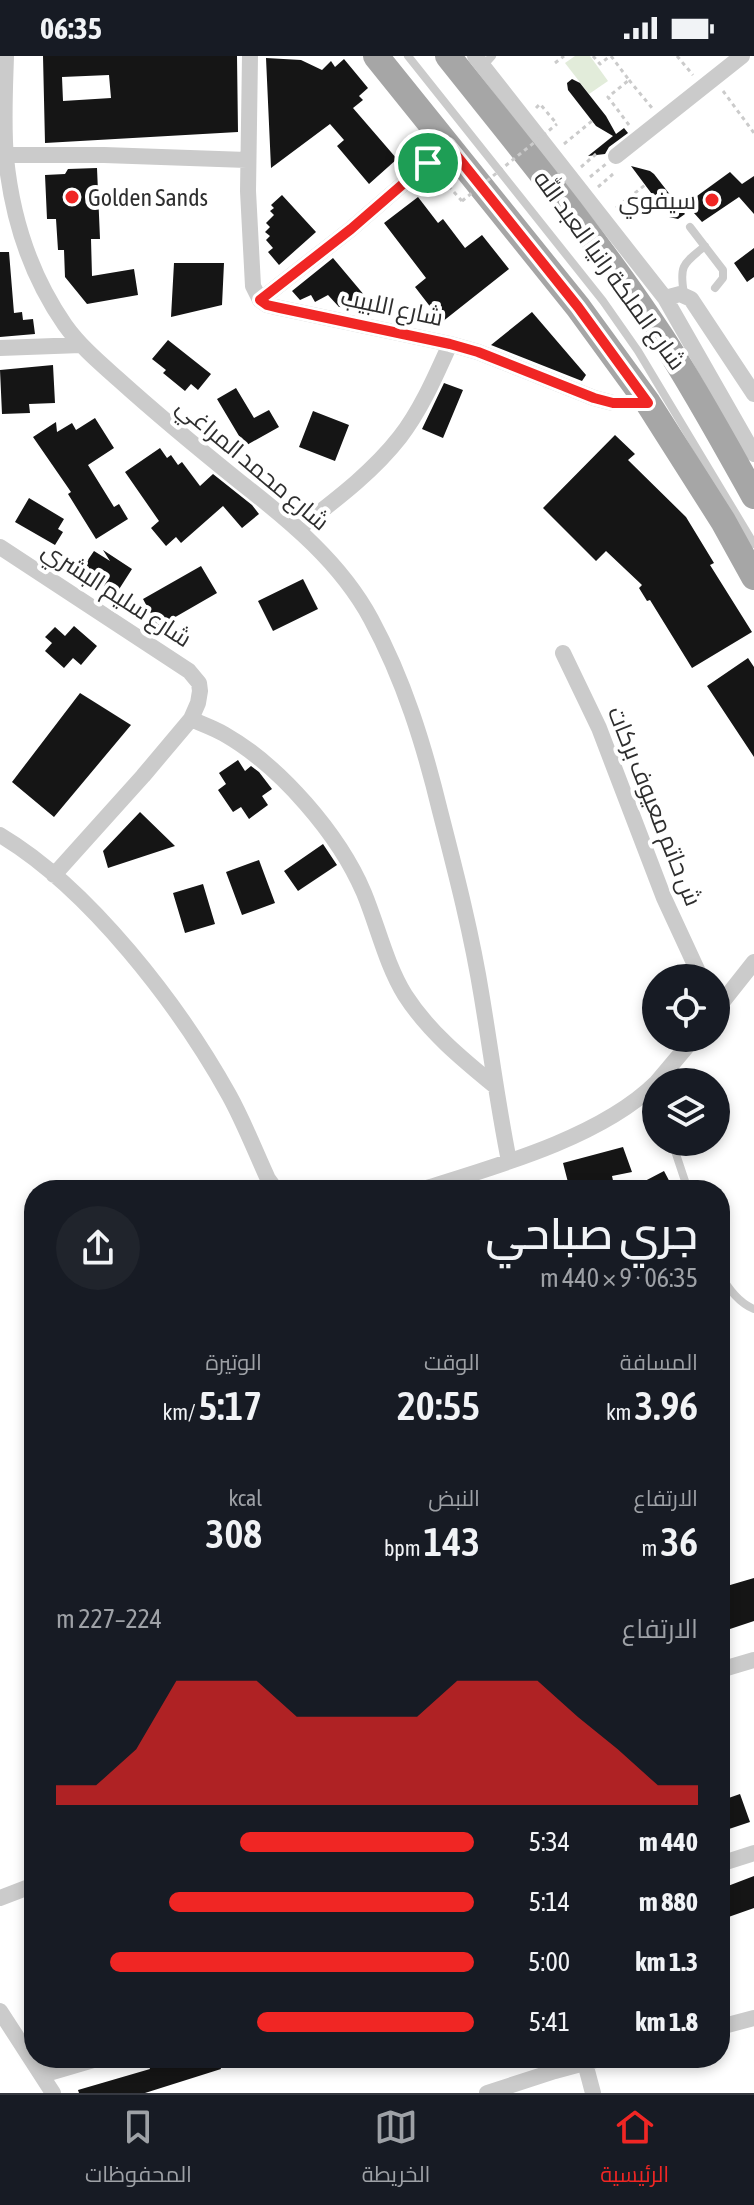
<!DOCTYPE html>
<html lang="ar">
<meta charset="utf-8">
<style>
:root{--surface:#171b24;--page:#20242c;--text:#f1f3f6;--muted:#9ea1a6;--line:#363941;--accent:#f02624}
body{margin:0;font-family:"Asap Condensed",Cairo,sans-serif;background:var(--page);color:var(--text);direction:rtl;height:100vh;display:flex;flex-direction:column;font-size:30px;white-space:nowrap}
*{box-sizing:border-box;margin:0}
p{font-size:26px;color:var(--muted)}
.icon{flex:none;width:44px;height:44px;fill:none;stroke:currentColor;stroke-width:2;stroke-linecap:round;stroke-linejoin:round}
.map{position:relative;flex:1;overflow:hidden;direction:ltr}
.panel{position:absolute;left:24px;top:1124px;width:706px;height:888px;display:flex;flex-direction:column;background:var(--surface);border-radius:32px;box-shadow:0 4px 12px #0003;direction:rtl}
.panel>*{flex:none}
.buttons{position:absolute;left:642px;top:908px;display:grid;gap:16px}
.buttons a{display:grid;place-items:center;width:88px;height:88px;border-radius:50%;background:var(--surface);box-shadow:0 4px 12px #0003;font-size:40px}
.pin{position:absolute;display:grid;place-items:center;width:68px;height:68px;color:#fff;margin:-34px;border:4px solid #fff;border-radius:50%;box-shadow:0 2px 8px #0007}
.round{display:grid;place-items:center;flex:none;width:84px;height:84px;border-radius:42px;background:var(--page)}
.head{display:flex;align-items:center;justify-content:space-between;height:136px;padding:0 32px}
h1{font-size:44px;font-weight:600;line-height:60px}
.stats{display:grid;grid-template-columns:repeat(3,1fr);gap:12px;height:136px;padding:8px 32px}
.stats div{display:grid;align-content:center}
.stats b{font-size:40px;font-weight:600}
.stats small{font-size:22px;font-weight:400}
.stats p{font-size:22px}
.chart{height:224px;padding:16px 32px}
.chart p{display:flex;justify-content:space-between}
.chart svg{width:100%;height:144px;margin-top:8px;fill:var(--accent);opacity:.7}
ul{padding:0 32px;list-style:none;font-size:26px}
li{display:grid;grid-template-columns:128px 96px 1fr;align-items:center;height:60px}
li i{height:20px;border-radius:10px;background:var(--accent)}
.status{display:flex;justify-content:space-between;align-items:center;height:56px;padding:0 40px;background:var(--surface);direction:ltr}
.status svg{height:22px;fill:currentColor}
.menu{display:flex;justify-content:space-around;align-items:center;height:112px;border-top:2px solid var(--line);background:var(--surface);font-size:22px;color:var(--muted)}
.menu a{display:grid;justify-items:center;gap:4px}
.menu .selected{color:var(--accent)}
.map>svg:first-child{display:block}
.green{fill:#e2ecda}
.building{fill:#151515;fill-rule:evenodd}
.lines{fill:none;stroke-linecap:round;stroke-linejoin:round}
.path{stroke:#cbcbcb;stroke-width:3;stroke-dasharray:4 4;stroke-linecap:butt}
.service{stroke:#cbcbcb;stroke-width:8}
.minor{stroke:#cbcbcb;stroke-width:16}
.primary{stroke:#a6a6a6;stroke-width:26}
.path-bridge{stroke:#cbcbcb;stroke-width:3;stroke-dasharray:4 4;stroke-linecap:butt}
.route-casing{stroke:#fff;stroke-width:16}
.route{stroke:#f02624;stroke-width:10}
.poi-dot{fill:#f02624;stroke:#fff;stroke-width:3}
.labels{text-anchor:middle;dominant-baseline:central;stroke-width:8;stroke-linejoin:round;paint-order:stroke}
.poi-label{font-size:24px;fill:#2e2e2e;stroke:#fff;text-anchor:start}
.street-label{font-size:24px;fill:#2e2e2e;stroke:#fff}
</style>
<div class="status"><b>06:35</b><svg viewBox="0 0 49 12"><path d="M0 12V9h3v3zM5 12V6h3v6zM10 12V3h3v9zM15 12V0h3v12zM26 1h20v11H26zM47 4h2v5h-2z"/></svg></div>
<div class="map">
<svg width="754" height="2037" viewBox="0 0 754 2037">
<rect width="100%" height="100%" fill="#fff"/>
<!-- green -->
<path class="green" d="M575,0H590L608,25L589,38L565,7Z"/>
<!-- building -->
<path class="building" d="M43,0H237L238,76L45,87ZM109,19L111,42L63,45L62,21Z
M266,2L301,4L322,14L331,5L335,11L344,3L368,32L359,40L363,44L353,52L397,103L369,128L337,90L344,84L330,68L271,112Z
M572,23L580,27L606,60L616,78L624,72L628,77L609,91L605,98L588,100L613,80L596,70L568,34L567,27Z
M631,110L650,115L654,118L685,158L678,163L669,161Z
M97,112L100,183H91L92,220L134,213L138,239L87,248L65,221L64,194H58L56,163H47L45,119L65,118L68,113Z
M730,116L742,128L754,120V158L739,141L702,166L686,148Z
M282,139L316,176L279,209L268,196L273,192L266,184L270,180L265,176L270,171L266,167L274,159L270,155L274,152L271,149Z
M418,141L438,167L443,163L465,192L482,179L509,213L442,266L415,231L426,222L384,167Z
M754,192V221L747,226L734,207Z
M0,196H9L14,257L22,256L23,264L33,263L35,278L0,281Z
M333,202L370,246L358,252L339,251L328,239L315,246L311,239L300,244L292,235Z
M174,207H224L222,249L171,261Z
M532,256L586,319L582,325L491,289Z
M168,284L211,318L198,334L191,328L185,335L163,317L166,314L152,303Z
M53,309L55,347L29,348L30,357L2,358L0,314Z
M444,327L463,334L443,382L422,373Z
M236,332L254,362L269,354L279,371L245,390L217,343Z
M313,355L349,369L335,405L299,391Z
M95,362L114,392L88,409L114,451L119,448L128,463L96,483L68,438L71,436L33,381L56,366L57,376L72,367L76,374Z
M615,379L635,398L628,404L686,461L714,507L710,509L752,576L692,612L650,544L647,545L639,532L642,529L606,495L596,505L543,452Z
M160,392L167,402L171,399L178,409L182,406L200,430L213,418L252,449L259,458L242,472L223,450L181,487L176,481L166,490L151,472L159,465L125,416Z
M29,442L64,463L58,473L63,476L55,489L15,466Z
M103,494L132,513L116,538L81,514L94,495L110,505Z
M201,510L217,537L158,571L143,543Z
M303,523L318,553L273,575L258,545Z
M74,570L97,590L81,609L73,602L64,612L45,595L52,587L45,581L55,571L65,580Z
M748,602L754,611V701L707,630Z
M80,637L131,669L54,761L12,726Z
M238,704L245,715L251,710L259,716L272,733L262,740L268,749L249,763L241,751L233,756L218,734L226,728L219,717Z
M140,756L175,790L108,812L103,795Z
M323,788L337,809L298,835L284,815Z
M259,804L275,847L242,859L226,816Z
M203,828L215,868L185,877L173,837Z
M623,1091L632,1116L612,1120L614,1129L597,1134H570L563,1107Z
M664,1115L674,1134H648L643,1126Z
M754,1522V1565L727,1574L720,1550V1532Z
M740,1738L750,1766L720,1776V1745Z
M754,1820V1852L720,1864V1833Z
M174,2002H217L221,2013L145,2037H79L78,2034L150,2013L149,2010Z"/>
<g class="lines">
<!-- path -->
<path class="path" d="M593,0L600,8L610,0
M611,0L629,24L608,41L629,69
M677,0L693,19
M555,7L564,0
M629,24L652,52
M723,35L754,77
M536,52L540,48L557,68
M564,88L592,65
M581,111L596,98
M438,118L462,145
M590,121L606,108
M598,131L613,118
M616,152L645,129"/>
<!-- service -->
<path class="service" d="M408,0L603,245L638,295L754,488
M483,10L492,0
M690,171L723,214V222L715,232
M684,238C679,209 683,208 705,190
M672,1086L688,1134
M720,1219C729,1233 739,1247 754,1253"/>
<!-- minor -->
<path class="minor" d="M6,0C5,33 3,69 6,102C12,161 31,220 65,269C80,290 99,306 118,323C158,359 199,393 240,426C290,465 341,507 371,563C404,624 424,689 440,755C456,817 472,879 482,942C491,996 498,1051 509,1105
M250,0L248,135L253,230L260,244L267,249L280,252L450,288L478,296L594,342L613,347H648
M475,0L665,242L754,398
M0,99H104L247,104
M616,100L742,0
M665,242L680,238L691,243L754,338
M260,244L351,173L448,89
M0,292L81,289
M298,473C334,445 372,417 400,381C421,354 436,319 450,288
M0,491L189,615L199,627L200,635L198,647L191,663L143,720L54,819
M563,597L599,672L664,842L701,922
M191,663C202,668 214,672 224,678C280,710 339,778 364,837C378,871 386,908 405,939C428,975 462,1003 495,1030
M0,779C89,832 179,949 229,1039C244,1066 255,1095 268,1123L276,1134
M716,954L754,906
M657,1026L694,982
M420,1134C494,1111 600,1082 656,1027
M720,1614L754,1604
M720,1808L754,1797
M0,1842L34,1829
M0,1955L53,2037
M720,1971L754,1962
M585,2007L593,2037
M555,2015L603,2002
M42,2019L100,2002
M487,2037L555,2015L552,2002"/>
<!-- primary -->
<path class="primary" d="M376,0L578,251L648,347L723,465L754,521
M448,0C521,92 597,183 662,282C695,333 724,386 754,440"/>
<!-- path-bridge -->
<path class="path-bridge" d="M462,145L557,68"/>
</g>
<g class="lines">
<defs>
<path id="route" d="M448,89L578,251L648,347H613L594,342L478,296L450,288L280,252L267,249L260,244L351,173Z"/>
</defs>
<!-- route casing -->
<use href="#route" class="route-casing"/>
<!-- route -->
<use href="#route" class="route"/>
</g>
<!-- markers -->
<g class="poi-dot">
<circle cx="72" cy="141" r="8"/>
<circle cx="712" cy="144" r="8"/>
</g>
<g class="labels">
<!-- poi labels -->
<g class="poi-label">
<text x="88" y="141">Golden Sands</text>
<text x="696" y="144" text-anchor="end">سيفوي</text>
</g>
<!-- street labels -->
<g class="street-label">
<text transform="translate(610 214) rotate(54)">شارع الملكة رانيا العبد الله</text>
<text transform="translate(392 251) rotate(12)">شارع اللبيب</text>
<text transform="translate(253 408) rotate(40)">شارع محمد المراغي</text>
<text transform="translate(117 538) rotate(33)">شارع سليم البشري</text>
<text transform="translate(655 750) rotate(68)">ش حاتم معيوف بركات</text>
</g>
</g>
</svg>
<div class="buttons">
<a><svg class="icon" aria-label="locate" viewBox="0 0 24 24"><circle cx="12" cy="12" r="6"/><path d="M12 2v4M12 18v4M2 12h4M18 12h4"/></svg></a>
<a><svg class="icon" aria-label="layers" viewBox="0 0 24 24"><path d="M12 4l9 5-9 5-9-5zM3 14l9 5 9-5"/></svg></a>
</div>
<div class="pin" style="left:428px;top:107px;background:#1e9e55"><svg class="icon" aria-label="arrive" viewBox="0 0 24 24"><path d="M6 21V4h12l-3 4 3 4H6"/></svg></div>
<section class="panel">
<div class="head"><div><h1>جري صباحي</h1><p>06:35 · 9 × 440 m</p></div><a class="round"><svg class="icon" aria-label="share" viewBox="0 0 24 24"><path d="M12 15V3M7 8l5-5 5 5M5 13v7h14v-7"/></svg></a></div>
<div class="stats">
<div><p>المسافة</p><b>3.96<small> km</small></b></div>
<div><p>الوقت</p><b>20:55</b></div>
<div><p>الوتيرة</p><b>5:17<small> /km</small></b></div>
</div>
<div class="stats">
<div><p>الارتفاع</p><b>36<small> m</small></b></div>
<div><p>النبض</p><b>143<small> bpm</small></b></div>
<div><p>kcal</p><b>308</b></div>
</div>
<div class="chart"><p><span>الارتفاع</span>224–227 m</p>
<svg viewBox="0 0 160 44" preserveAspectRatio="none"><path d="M0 44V38L10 38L20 27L30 6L40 6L50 6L60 17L70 17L80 17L90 17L100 6L110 6L120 6L130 17L140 27L150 38L160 38V44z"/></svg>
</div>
<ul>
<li><b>440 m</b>5:34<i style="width:56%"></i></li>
<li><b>880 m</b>5:14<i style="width:73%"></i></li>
<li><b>1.3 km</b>5:00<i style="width:87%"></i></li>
<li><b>1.8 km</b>5:41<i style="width:52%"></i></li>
</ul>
</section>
</div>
<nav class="menu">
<a class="selected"><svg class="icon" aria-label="home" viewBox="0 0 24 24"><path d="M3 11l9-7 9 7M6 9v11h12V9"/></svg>الرئيسية</a>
<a><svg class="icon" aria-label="map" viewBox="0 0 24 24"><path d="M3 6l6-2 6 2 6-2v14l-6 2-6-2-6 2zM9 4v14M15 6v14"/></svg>الخريطة</a>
<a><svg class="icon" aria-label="saved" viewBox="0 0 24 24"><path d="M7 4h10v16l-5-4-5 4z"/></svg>المحفوظات</a>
</nav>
